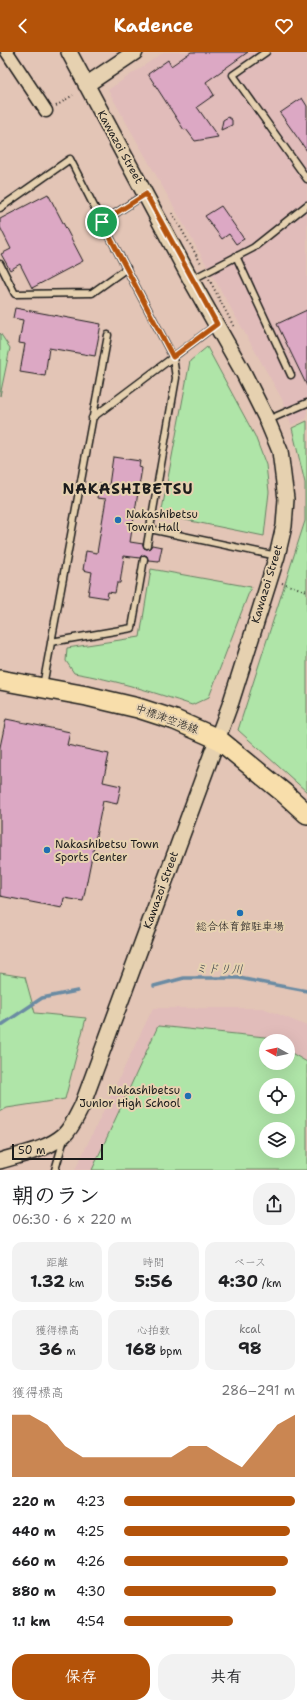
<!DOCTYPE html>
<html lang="ja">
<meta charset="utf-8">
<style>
:root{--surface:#fff;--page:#f2f2f2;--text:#202124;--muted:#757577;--accent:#b45309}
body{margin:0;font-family:"Shantell Sans","Klee One",sans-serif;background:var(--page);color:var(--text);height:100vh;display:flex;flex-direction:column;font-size:15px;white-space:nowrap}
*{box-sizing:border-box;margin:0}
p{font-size:13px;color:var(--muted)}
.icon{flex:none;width:22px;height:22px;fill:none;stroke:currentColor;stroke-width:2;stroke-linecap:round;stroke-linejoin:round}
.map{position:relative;height:1118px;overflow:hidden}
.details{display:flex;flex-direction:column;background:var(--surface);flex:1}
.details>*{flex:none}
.needle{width:26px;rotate:278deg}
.buttons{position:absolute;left:259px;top:982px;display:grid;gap:8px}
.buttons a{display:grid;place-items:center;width:36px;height:36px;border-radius:50%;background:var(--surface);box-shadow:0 4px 16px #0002;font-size:20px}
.scale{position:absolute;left:12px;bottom:10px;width:91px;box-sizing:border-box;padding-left:4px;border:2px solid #1c1c1c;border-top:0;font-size:11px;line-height:14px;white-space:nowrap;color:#1c1c1c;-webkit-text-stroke:3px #e6d1b0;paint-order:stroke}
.pin{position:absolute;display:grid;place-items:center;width:34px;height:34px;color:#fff;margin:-17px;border:2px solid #fff;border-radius:50%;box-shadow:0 1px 4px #0007}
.round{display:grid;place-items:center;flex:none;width:42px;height:42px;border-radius:16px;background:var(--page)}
.head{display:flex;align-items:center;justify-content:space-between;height:68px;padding:0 12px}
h1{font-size:22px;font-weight:700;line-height:30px}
.figures{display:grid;grid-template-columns:repeat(3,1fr);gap:6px;height:68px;padding:4px 12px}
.figures div{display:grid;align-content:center;border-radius:10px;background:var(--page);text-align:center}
.figures b{font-size:17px;font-weight:700}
.figures small{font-size:11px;font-weight:400}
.figures p{font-size:11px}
.chart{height:112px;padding:8px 12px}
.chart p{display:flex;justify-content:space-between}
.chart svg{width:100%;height:72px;margin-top:4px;fill:var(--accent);opacity:.7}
.primary-button{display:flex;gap:8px;margin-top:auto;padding:8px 12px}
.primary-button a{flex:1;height:46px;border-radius:16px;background:var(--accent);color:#fff;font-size:16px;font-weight:700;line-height:46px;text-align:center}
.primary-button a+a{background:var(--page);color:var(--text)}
ul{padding:0 12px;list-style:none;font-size:13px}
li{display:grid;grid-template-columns:64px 48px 1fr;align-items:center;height:30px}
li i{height:10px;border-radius:5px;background:var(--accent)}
header{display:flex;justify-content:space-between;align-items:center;height:52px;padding:0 12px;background:var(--accent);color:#fff;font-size:18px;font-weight:700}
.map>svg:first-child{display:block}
.built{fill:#e1bcba;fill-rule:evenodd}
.green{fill:#afe5a8;stroke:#668062;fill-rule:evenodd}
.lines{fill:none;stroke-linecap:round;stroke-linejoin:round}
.stream{stroke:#6a8ba3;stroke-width:3.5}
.building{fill:#dca8c4;stroke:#1c1c1c}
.service-casing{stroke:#1c1c1c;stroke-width:9}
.minor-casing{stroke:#1c1c1c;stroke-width:15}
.tertiary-casing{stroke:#1c1c1c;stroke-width:18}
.primary-casing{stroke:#1c1c1c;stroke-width:22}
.path{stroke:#1c1c1c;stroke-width:2;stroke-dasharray:1 3;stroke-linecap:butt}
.service{stroke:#e6d1b0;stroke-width:6}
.minor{stroke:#e6d1b0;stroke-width:12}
.tertiary{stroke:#e6d1b0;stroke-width:15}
.primary{stroke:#f8deab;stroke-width:19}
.route-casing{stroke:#fff;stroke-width:8}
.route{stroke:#b45309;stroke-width:5}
.poi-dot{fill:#1f6fb2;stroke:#e6d1b0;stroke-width:1.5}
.labels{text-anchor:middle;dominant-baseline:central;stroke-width:4;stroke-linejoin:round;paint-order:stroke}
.street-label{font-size:11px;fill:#1c1c1c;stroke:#e6d1b0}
.poi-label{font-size:11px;fill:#1c1c1c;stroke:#e6d1b0;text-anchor:start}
.water-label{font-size:12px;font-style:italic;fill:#364149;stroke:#e6d1b0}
.district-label{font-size:15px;font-weight:bold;letter-spacing:1px;fill:#1c1c1c;stroke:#e6d1b0}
</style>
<header><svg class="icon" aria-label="back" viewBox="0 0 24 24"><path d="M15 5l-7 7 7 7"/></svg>Kadence<svg class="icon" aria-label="heart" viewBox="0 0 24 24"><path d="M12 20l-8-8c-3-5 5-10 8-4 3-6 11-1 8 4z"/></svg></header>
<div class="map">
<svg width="307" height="1118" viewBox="0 0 307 1118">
<rect width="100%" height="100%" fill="#e3c5b6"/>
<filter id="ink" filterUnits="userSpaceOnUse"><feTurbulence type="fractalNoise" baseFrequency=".025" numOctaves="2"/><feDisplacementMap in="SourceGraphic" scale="8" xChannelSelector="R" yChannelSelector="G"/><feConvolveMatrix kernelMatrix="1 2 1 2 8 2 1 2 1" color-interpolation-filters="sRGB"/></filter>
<g filter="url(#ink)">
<!-- built -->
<path class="built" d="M164,0H307V366L291,373L282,347L108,38Z
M153,956H263L307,974V1118H75ZM266,989H288V1011H266ZM266,1033H288V1055H266ZM266,1077H288V1099H266Z"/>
<!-- green -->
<path class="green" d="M0,281L10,296L0,344Z
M207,295L255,384L266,413L269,440L264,484L161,463L190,309Z
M307,369V740L238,678L305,469V431L292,376Z
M151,517L251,535L209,645L192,653C153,640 115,628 74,621L66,609L67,596L140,585Z
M0,921L25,925L35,961L86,966L65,1047L7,1056L0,1060Z
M158,974L265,985L271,989H266V1011H288V999L307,1010V1118H92ZM266,1033H288V1055H266ZM266,1077H288V1099H266Z"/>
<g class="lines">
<!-- stream -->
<path class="stream" d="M154,934L184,926H239L307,939
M0,974L42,946L77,939"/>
</g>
<!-- building -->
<path class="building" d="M191,0H248L206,30L214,43L197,55L218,85L195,89L186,77L184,78L148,22L168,8L171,14Z
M302,46L307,54V99L280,61Z
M228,65L232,68V73L221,78L223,68Z
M48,142L83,209L32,236L20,212L10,218L1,202L11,197L0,175V167Z
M221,154L244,187L236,192L229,182L222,187L205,164Z
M15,256L101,272L95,304L49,296L45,324L20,320L25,292L19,291L23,268L13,266Z
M307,258V334L277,272Z
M113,405L140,409L139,415L142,416L130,490L143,492L144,496L147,497L150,496L152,493L162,495L159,509L148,508L147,504L144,503L140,506L124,504L120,531H117L115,541L108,540L107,546L88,543L92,520L83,518L86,499L97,501L106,447L97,446L99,432L109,433Z
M6,667L70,680L67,693L109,702L103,730L121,734L117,752L103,749L83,849L64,846L62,856L0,844V695Z"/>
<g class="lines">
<defs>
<path id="service" d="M266,0L233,23L307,127
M144,143L102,170L173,305L176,326L147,493
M0,156L70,107L102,170
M236,204L291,323
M0,212L15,242L92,241L127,216
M191,228L253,196L307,153
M92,366L216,273
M268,368L307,351
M150,477L277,504
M51,590L132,576L144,507
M43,634L108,283
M55,1118L64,1087"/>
<path id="minor" d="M7,0L46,59"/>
<path id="tertiary" d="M86,33L135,0
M0,1109C21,1102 47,1098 64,1083C72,1076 77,1063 82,1054L231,650L277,504L284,474L286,447L280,399L267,368L243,320L191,228L69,0"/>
<path id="primary" d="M0,628L87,644L138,656L175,668L218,687L284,741L307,762"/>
</defs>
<!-- service casing -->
<use href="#service" class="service-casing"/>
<!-- minor casing -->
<use href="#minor" class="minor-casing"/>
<!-- tertiary casing -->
<use href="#tertiary" class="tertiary-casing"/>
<!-- primary casing -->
<use href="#primary" class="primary-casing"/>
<!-- path -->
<path class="path" d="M56,54L73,43
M172,161L202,213
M209,227L234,275
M282,531L307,539"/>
<!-- service -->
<use href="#service" class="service"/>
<!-- minor -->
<use href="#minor" class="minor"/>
<!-- tertiary -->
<use href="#tertiary" class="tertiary"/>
<!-- primary -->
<use href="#primary" class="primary"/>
</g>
</g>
<g class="lines" filter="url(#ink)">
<defs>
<path id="route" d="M146,142L217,272L173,305L102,170Z"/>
</defs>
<!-- route casing -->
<use href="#route" class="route-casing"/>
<!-- route -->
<use href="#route" class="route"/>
</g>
<!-- markers -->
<g class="poi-dot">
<circle cx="118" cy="468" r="4"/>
<circle cx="47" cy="798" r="4"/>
<circle cx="240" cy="861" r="4"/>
<circle cx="188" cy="1044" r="4"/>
</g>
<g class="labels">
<!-- street labels -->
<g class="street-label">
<text transform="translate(120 95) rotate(61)">Kawazoi Street</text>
<text transform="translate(267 532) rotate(-73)">Kawazoi Street</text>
<text transform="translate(167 667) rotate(20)">中標津空港線</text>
<text transform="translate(161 838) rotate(-70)">Kawazoi Street</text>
</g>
<!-- poi labels -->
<g class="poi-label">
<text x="126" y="462">Nakashibetsu<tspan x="126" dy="13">Town Hall</tspan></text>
<text x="55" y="792">Nakashibetsu Town<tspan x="55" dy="13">Sports Center</tspan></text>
<text x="240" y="874" text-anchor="middle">総合体育館駐車場</text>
<text x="180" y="1038" text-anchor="end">Nakashibetsu<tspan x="180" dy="13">Junior High School</tspan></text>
</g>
<!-- water labels -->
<g class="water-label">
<text transform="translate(219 917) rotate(1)">ミドリ川</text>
</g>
<!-- district labels -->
<g class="district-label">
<text x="128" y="437">NAKASHIBETSU</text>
</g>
</g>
</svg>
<div class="buttons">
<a><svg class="needle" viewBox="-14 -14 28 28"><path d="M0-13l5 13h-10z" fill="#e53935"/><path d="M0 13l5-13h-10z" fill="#757577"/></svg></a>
<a><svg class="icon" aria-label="locate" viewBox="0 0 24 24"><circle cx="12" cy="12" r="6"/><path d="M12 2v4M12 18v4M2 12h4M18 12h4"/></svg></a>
<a><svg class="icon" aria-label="layers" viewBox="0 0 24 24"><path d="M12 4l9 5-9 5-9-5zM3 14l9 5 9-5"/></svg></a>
</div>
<div class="scale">50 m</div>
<div class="pin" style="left:102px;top:170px;background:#1e9e55"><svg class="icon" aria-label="arrive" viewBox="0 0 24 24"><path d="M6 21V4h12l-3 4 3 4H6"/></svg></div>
</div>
<section class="details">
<div class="head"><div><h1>朝のラン</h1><p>06:30 · 6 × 220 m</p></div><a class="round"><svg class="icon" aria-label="share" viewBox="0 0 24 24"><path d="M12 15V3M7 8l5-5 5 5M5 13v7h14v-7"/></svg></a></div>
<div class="figures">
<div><p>距離</p><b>1.32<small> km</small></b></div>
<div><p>時間</p><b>5:56</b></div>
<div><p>ペース</p><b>4:30<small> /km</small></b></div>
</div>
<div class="figures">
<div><p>獲得標高</p><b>36<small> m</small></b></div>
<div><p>心拍数</p><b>168<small> bpm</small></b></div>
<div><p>kcal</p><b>98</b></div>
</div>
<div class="chart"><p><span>獲得標高</span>286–291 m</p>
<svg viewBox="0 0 160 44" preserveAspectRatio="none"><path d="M0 44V6L10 6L20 12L30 25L40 32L50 32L60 32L70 32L80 32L90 32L100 25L110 25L120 32L130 38L140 25L150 12L160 6V44z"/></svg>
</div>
<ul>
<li><b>220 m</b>4:23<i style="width:100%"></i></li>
<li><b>440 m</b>4:25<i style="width:97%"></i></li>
<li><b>660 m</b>4:26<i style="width:96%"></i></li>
<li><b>880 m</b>4:30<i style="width:89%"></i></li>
<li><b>1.1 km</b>4:54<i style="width:64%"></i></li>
</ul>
<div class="primary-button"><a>保存</a><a>共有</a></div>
</section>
